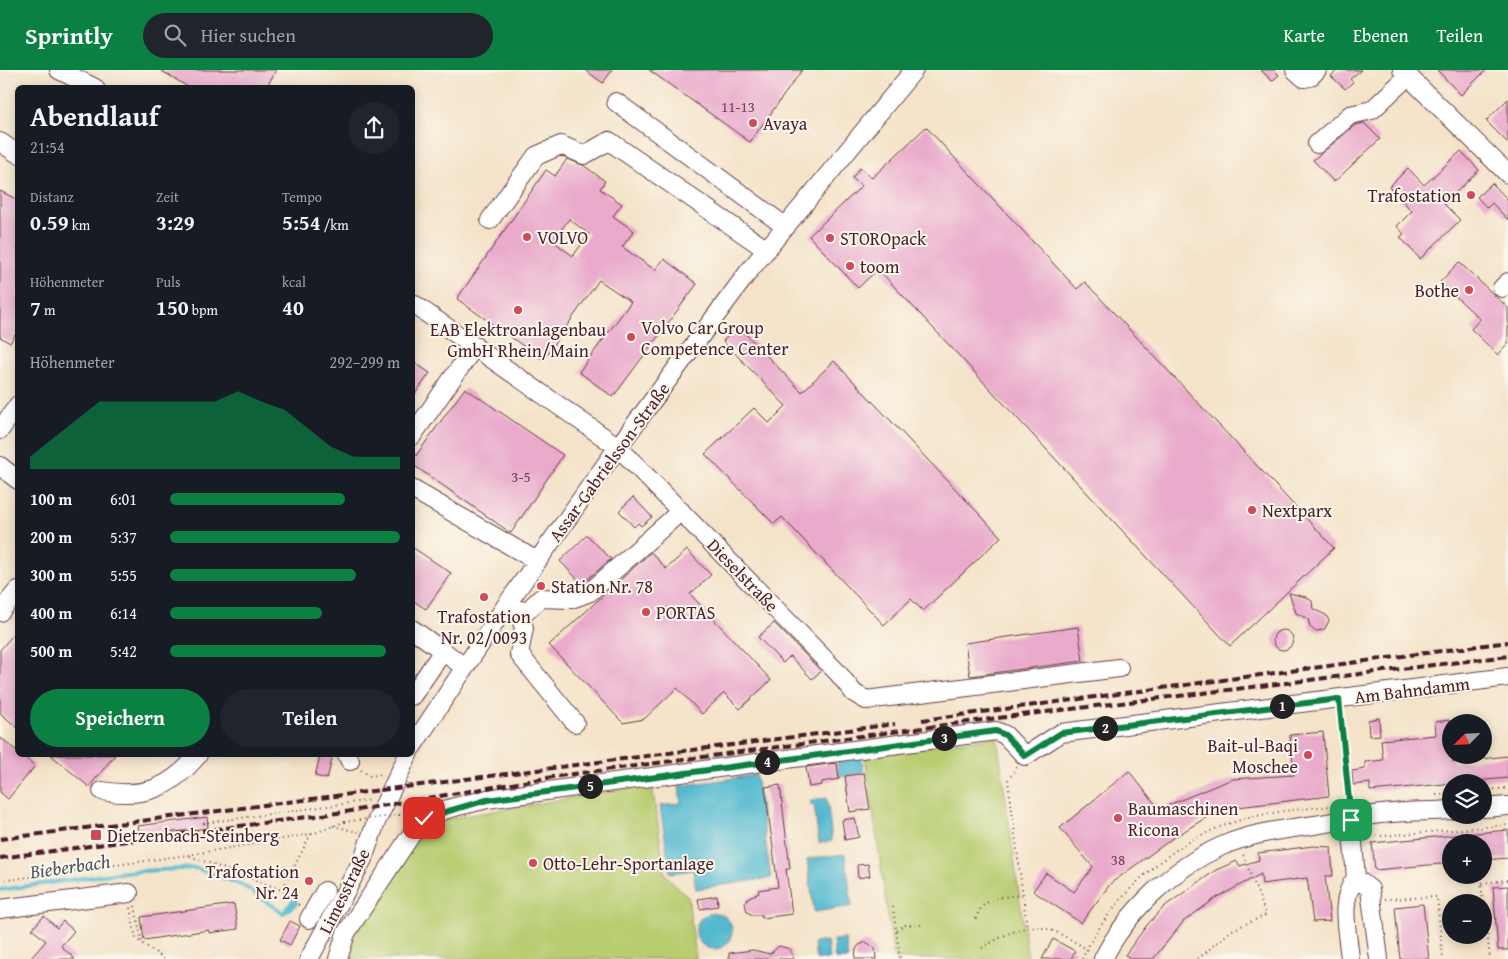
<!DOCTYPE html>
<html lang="de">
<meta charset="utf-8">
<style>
:root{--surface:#171b24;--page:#20242c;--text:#f1f3f6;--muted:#9ea1a6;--accent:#0b8043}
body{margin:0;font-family:"Gentium Book Plus",serif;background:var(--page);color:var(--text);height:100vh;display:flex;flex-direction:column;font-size:19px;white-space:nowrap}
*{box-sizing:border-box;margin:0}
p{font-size:16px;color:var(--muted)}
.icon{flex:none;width:28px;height:28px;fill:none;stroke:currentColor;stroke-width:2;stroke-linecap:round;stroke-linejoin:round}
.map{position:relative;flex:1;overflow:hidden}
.details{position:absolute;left:15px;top:15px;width:400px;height:672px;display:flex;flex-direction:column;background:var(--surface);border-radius:8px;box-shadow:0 2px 12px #0003}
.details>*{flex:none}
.needle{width:32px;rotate:246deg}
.fabs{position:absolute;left:1442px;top:644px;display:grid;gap:10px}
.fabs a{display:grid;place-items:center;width:50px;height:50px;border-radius:50%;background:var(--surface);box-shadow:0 2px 12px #0003;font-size:25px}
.pin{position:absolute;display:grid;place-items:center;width:42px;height:42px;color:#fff;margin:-21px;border-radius:10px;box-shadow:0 2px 8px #0006}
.km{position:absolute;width:25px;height:25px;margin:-12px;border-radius:50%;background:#222;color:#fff;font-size:14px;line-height:25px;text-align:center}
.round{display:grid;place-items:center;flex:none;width:52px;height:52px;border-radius:26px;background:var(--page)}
.headline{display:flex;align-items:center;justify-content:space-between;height:85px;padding:0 15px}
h1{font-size:28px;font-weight:800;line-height:38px}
.figures{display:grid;grid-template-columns:repeat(3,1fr);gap:8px;height:85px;padding:5px 15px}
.figures div{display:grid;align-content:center}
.figures b{font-size:21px;font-weight:800}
.figures small{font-size:14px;font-weight:400}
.figures p{font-size:14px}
.chart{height:140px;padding:10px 15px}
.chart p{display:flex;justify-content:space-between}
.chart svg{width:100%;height:90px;margin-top:5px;fill:var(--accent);opacity:.7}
.button{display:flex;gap:10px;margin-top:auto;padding:10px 15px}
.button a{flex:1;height:58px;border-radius:30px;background:var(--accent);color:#fff;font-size:20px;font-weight:800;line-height:58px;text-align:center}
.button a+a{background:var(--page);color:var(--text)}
ul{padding:0 15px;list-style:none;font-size:16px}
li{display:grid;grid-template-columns:80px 60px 1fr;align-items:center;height:38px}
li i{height:12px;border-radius:6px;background:var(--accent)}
header{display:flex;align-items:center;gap:30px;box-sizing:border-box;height:70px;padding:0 25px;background:var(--accent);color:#fff}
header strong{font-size:24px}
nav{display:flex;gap:28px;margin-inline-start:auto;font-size:18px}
.search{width:350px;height:45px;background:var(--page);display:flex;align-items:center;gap:12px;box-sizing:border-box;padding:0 18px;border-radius:28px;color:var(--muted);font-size:19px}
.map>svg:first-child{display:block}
.green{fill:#b8cc6f;stroke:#81764d}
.water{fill:#52b9d0;stroke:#4e6c7e}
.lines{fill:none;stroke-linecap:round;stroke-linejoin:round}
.stream{stroke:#52b9d0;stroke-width:4}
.building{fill:#e9aacb;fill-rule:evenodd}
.minor-casing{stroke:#643c43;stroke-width:20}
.path{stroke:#643c43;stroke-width:2;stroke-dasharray:1 4;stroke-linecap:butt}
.minor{stroke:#fff;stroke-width:18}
.rail{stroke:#4a1f2b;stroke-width:4;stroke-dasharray:8 4;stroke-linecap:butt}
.path-bridge{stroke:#643c43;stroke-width:2;stroke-dasharray:1 4;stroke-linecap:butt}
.route-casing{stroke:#fff;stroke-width:10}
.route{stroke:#0b8043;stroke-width:6}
.poi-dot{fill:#d1495b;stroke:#fbf7ec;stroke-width:2}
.labels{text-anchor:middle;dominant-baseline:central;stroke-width:4;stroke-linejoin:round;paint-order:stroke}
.number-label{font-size:15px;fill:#724253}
.poi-label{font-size:18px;fill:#4a1f2b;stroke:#fbf7ec;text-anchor:start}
.street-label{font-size:18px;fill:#4a1f2b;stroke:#fbf7ec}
.water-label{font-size:19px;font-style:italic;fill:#4d5565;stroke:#fbf7ec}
</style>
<header>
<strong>Sprintly</strong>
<div class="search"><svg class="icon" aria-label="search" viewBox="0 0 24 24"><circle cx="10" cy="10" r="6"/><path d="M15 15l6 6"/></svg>Hier suchen</div>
<nav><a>Karte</a><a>Ebenen</a><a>Teilen</a></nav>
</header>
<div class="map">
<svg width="1508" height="889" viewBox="0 0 1508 889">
<rect width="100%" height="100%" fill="#fbf7ec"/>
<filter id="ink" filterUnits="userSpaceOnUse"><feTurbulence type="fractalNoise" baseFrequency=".02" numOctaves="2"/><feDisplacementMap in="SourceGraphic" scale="10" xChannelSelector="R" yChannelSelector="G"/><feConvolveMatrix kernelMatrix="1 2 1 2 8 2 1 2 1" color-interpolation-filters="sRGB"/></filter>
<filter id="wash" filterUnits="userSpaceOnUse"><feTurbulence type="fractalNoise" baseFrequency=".0096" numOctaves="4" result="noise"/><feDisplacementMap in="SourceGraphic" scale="20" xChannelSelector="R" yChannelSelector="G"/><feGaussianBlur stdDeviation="1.12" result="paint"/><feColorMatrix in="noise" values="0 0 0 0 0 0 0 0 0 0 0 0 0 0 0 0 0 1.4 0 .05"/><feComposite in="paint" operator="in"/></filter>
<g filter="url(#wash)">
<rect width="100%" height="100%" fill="#f4e3c9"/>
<!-- green -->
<path class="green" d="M997,667L1028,889H894L865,684Z
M652,714L665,804L688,827L696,889H348L355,864L429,752Z"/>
<!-- water -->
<path class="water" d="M861,686L864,703L839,707L837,690Z
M756,705L771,808L696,819L693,800L670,803L660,736L681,733L679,716Z
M827,728L832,771L819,773L814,735H811V730Z
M845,784L852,836L814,842L807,789Z
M696 861a18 18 0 1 1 36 0a18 18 0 1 1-36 0Z
M845,869L848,889H835L833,870Z
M827,871L829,889H816L814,873Z"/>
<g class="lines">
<!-- stream -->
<path class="stream" d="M0,820L125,802L196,798L244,816L283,843
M286,839L293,831
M283,843L297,833"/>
</g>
<g id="blocks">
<!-- building -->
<path class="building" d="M160,0H276L266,18H190Z
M585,0H612L603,13Z
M649,0H802L750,72Z
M1261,0H1274L1279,5L1272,11Z
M1338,0H1361L1350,9L1353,12L1345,19L1331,6Z
M1437,0H1486L1461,25Z
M1508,29V73L1486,51Z
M1364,53L1380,69L1334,112L1313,90L1355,55Z
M926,57L1077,219L1085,212L1334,478L1230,576L878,199L858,218L809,166L862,116L852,108L860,98L872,108Z
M1461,81L1479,100L1444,134L1460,150L1420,189L1400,167L1404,164L1397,156L1412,141L1389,117L1408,98L1424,115Z
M567,89L583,95L605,111L600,119L622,134L613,146L634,161L622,177L655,200L664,189L697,214L613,327L579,302L631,232L599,210L543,290L457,229L546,100L555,106ZM569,149L589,164L573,186L553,171Z
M1492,113L1508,130V150L1492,133L1487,138L1477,127Z
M0,121L18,130V260L10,273L0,267Z
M1459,192L1508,238V274L1498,285L1471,259L1480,249L1440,212Z
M738,256L802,322L834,291L1001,467L923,541L911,529L884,555L782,447L774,454L705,384L754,338L769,353L786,336L723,271Z
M412,291L430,303L412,328Z
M465,318L563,385L511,463L412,394V391Z
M633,427L652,447L641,456L638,453L634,457L619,441Z
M587,465L611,489L582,514L560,491Z
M412,477L451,503L426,539L412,530Z
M687,480L711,505L690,524L771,610L740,639L724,623L702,644L677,618L644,649L623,653L549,575L651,482L666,499Z
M1289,523L1306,527L1312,531L1313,539L1326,545L1329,551L1324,560L1315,561L1310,557L1308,549L1296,543Z
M774,553L821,601L812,609L790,586L783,593L758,567Z
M1078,557L1083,591L970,606L965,573Z
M18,559V658L0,643V580Z
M1273 570a10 10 0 1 1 20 0a10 10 0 1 1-20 0Z
M1379,648L1380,665L1369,666L1368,650Z
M1449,650L1453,692L1508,686V708L1370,721V713L1353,715L1352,701L1365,699V692L1383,690L1381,670L1436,665L1435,652Z
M1323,662L1329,726L1238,737L1207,747L1173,768L1111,813L1081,853L1033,821L1046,803L1074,822L1093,797L1060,758L1129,701L1159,739L1232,709L1294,705L1290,665Z
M0,667L18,682V685H22L35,696L8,729L0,722Z
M51,685H115L89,717Z
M320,686L332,689L327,709L315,706Z
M837,693L839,709L822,712V715L809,717L806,697Z
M864,703L870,739L850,742L845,706Z
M780,715L790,799H786L792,844L762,848V845H753L747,842L745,833L749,827L759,823L758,820L778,817L765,717Z
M207,747L208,758L140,766L138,756Z
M855,748L859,767L845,770L842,750Z
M1508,760V788L1484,790V772H1451V793L1375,800L1372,773Z
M1313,776L1331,777L1333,806H1325L1330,851L1313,852L1307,808L1262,814L1261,804L1216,828L1184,851L1153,889H1132L1125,885L1147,855L1165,836L1216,800L1237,791L1240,796L1259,790L1258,783Z
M868,794L870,806L858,808L857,795Z
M1508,816V880H1498L1493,817Z
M717,826L718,836L700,839L698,829Z
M234,834L238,859L209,863V860L144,870L141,847Z
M1423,834L1429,889H1400L1395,837Z
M44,846L57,858L63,851L74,861L61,876L75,889H30L46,871L32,859Z
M290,851L300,856L290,875L280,870Z
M1053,869L1075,881L1071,889H1042Z
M866,872L875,878L876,889H855L856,879L859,875Z
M779,876L790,879L794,889H729V883L753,880L770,884Z"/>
</g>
</g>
<g filter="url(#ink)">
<use href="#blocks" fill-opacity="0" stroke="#643c43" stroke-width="1"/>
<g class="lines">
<defs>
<path id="minor" d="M59,0L95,18
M1295,0L1304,8L1310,7L1317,0
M1402,0L1508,104
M616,32L786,157
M0,72L18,84
M1317,74L1350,45L1372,40L1408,6
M490,150L536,86L561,75L584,85L609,71L767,180
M1502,218L1508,212
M412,233L618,377L838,603L854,623L866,630L1119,598
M0,360L18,335
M412,366L475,276
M0,396L18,410
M412,419L537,491
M509,536L518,540L524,558L519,584L575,653
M518,540L527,541L541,528L571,529L590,522L681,441
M0,542L18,520
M412,559L443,581
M412,626L443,581L464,597
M412,677L507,534L618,377L749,201L914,0
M347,685L350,691
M102,721C144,728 170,719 198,685
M1484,738L1508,736
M1356,808L1370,819L1379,889
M0,839L129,823
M309,849L325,821
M309,889L363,789L376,752L408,685
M338,889L346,863L417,756C434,738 464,736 487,729L996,661L1005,665L1025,686L1061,663L1508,607
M1103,889C1127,841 1173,798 1222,776C1249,764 1279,760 1308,756C1328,753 1348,749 1368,746C1395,741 1424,742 1451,740
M1350,889C1348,863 1338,830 1356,808L1351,750"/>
</defs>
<!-- minor casing -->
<use href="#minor" class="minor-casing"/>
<!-- path -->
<path class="path" d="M1340,643L1349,736
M1017,697L1008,710L1027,857
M361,700L370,706L382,704
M1484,720L1508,718
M1436,725L1451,723
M399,745L409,743
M203,747L204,753
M333,756L358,762
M205,759L204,753L371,730
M1366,765L1382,766L1508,755
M190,786L282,820
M0,811L188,785L312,764L344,752
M1385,829L1437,827L1443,889
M1483,832L1481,813L1508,810
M299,835L282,820L311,764
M1484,835L1490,889
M135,836L142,873
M893,837L900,889
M130,838L136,869L165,889
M976,849C982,826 1003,827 1023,825
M897,861L904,855H922
M982,878C1029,850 1041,850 1088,880
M1082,889C1110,829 1167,774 1231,753C1264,742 1298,739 1332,736
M1198,889L1232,860L1266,845L1243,784"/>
<!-- minor -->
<use href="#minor" class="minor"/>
<!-- rail -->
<path class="rail" d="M922,650L1508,572
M0,769L895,654
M0,788L345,742L559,706L1013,646L1508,586"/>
<!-- path-bridge -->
<path class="path-bridge" d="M344,752L399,745"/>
</g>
</g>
<g class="lines" filter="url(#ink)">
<defs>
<path id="route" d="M424,748L487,730L996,661L1005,665L1025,686L1061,663L1339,629L1351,750"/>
</defs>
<!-- route casing -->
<use href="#route" class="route-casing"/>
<!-- route -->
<use href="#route" class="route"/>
</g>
<!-- markers -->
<g class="poi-dot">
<circle cx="753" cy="53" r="5"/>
<circle cx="1471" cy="125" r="5"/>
<circle cx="527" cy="167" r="5"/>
<circle cx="830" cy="168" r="5"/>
<circle cx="850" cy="196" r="5"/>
<circle cx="1469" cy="220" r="5"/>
<circle cx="518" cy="240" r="5"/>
<circle cx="631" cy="267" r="5"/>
<circle cx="1252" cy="440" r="5"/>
<circle cx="541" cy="516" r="5"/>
<circle cx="484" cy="527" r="5"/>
<circle cx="646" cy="542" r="5"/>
<circle cx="1308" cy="685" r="5"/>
<circle cx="1118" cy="748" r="5"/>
<rect x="90" y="759" width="12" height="12" rx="2.5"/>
<circle cx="533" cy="793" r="5"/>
<circle cx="309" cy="811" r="5"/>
</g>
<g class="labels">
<!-- number labels -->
<g class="number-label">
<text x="738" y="36">11-13</text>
<text x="521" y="406">3-5</text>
<text x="1118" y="789">38</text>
</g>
<!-- poi labels -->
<g class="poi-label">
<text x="763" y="53">Avaya</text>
<text x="1461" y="125" text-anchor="end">Trafostation</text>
<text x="537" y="167">VOLVO</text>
<text x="840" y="168">STOROpack</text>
<text x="860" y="196">toom</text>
<text x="1459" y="220" text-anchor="end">Bothe</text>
<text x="641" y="257">Volvo Car Group<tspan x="641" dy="21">Competence Center</tspan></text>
<text x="518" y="259" text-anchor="middle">EAB Elektroanlagenbau<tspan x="518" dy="21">GmbH Rhein/Main</tspan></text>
<text x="1262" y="440">Nextparx</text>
<text x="551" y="516">Station Nr. 78</text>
<text x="656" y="542">PORTAS</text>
<text x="484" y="546" text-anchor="middle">Trafostation<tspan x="484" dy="21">Nr. 02/0093</tspan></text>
<text x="1298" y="675" text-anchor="end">Bait-ul-Baqi<tspan x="1298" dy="21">Moschee</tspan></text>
<text x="1128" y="738">Baumaschinen<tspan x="1128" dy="21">Ricona</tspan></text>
<text x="107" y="765">Dietzenbach-Steinberg</text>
<text x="543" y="793">Otto-Lehr-Sportanlage</text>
<text x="299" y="801" text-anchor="end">Trafostation<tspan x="299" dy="21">Nr. 24</tspan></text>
</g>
<!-- street labels -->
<g class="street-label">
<text transform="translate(609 392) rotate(-54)">Assar-Gabrielsson-Straße</text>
<text transform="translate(743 505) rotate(46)">Dieselstraße</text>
<text transform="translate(1412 620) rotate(-7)">Am Bahndamm</text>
<text transform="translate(344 821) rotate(-64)">Limesstraße</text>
</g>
<!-- water labels -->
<g class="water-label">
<text transform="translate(70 796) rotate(-8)">Bieberbach</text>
</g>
</g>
</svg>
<div class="fabs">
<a><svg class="needle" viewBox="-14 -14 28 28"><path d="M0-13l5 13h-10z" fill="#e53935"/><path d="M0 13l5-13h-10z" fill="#9ea1a6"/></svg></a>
<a><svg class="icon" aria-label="layers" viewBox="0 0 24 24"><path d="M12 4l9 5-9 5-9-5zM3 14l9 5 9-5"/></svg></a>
<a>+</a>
<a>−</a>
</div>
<div class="pin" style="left:1351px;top:750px;background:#1e9e55"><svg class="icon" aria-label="arrive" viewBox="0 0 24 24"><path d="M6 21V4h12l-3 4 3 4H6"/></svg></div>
<div class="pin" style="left:424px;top:748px;background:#d93025"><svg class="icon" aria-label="check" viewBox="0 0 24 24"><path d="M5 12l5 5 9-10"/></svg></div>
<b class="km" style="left:1282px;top:636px">1</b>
<b class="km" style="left:1105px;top:658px">2</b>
<b class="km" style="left:944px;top:668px">3</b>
<b class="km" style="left:767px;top:692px">4</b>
<b class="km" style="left:590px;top:716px">5</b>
<section class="details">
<div class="headline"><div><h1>Abendlauf</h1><p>21:54</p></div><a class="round"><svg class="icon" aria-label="share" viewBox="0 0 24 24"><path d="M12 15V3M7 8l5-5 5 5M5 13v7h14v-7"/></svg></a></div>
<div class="figures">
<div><p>Distanz</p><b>0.59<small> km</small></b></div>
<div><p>Zeit</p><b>3:29</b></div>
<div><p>Tempo</p><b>5:54<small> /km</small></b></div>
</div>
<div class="figures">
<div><p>Höhenmeter</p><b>7<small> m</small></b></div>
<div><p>Puls</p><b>150<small> bpm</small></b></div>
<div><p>kcal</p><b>40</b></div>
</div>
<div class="chart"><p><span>Höhenmeter</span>292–299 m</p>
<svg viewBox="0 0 160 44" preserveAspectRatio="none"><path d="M0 44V38L10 29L20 20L30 11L40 11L50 11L60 11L70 11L80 11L90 6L100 11L110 15L120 24L130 33L140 38L150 38L160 38V44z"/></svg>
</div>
<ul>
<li><b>100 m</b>6:01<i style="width:76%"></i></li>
<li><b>200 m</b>5:37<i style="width:100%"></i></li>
<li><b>300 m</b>5:55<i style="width:81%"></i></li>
<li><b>400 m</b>6:14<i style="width:66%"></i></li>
<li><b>500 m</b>5:42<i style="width:94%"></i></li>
</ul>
<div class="button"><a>Speichern</a><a>Teilen</a></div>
</section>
</div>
